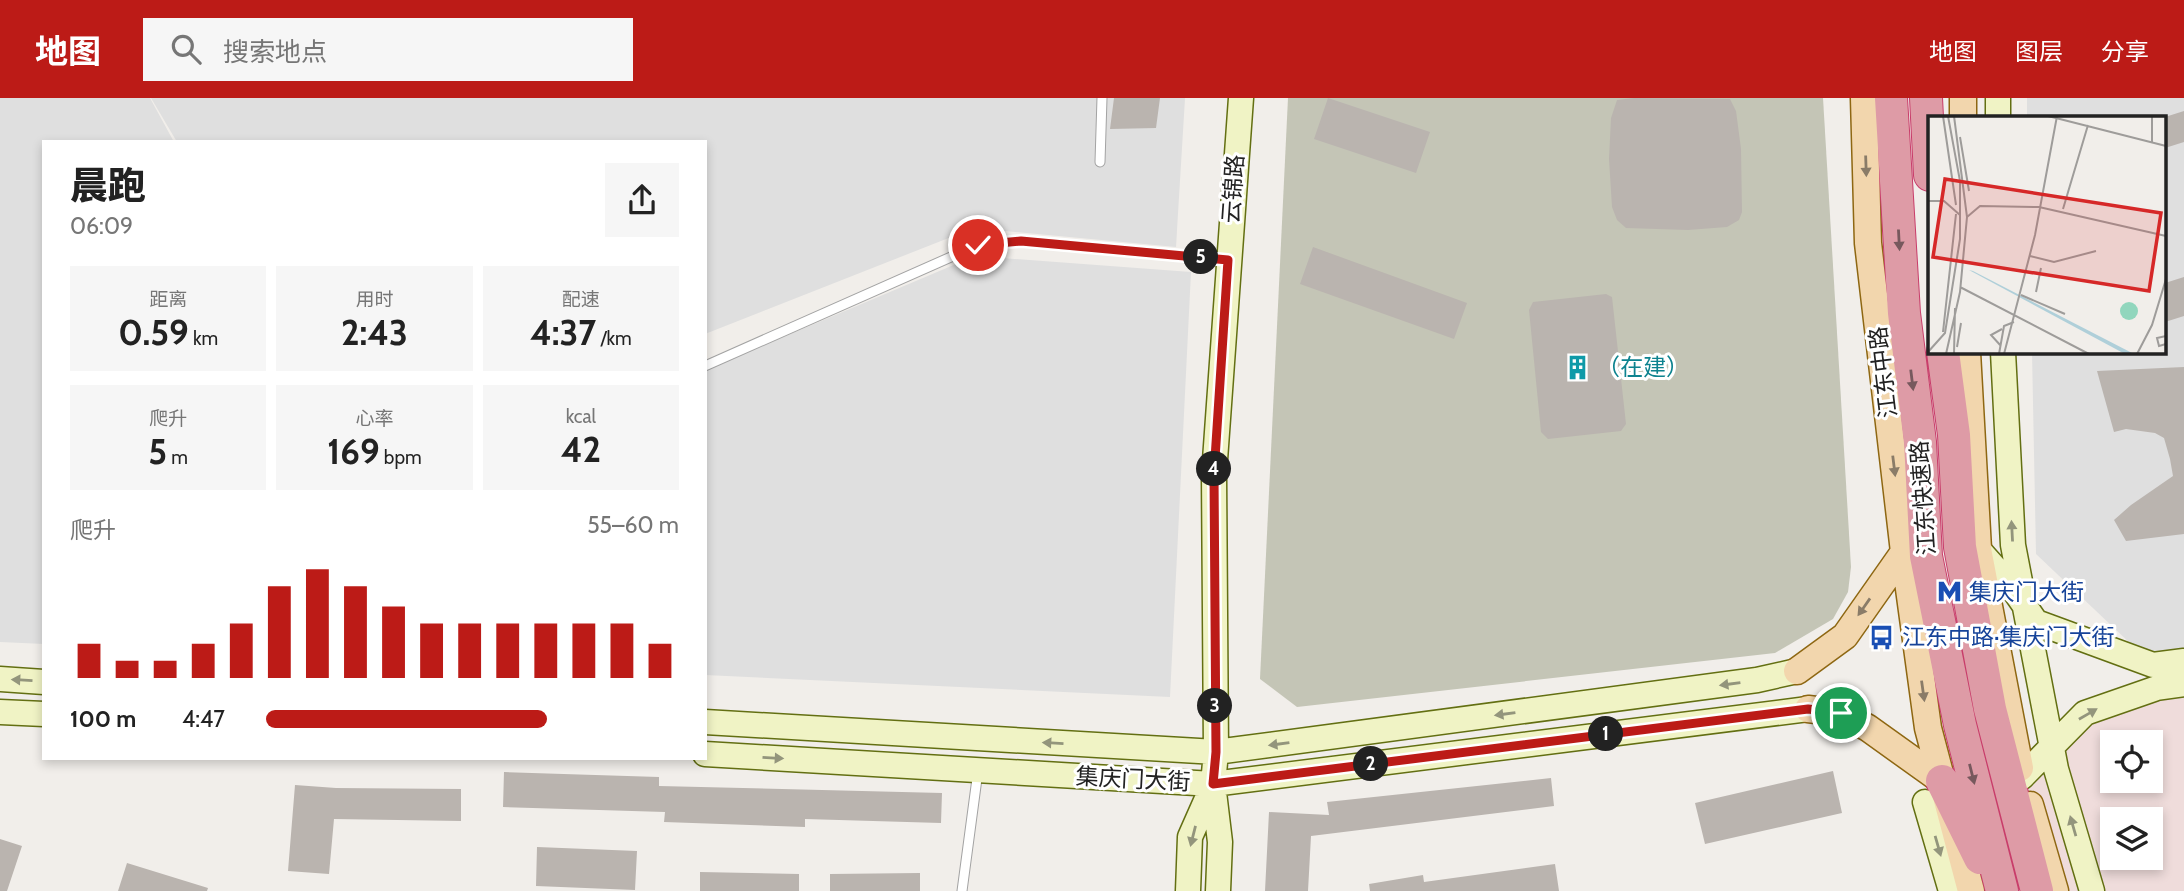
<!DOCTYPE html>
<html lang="zh">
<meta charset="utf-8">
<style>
:root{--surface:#fff;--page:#f6f6f6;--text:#222;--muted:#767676;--accent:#bc1b17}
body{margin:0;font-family:Cabin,"Noto Sans SC",sans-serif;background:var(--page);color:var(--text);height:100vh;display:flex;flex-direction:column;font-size:26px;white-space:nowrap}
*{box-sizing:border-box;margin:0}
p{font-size:23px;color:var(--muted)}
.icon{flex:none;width:38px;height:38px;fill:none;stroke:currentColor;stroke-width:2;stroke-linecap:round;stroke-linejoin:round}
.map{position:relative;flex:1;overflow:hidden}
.side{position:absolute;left:42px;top:42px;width:665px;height:620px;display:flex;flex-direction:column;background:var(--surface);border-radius:0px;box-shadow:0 4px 10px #0003}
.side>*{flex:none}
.fabs{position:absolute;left:2100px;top:632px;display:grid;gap:14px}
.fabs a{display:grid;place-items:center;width:63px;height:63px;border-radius:0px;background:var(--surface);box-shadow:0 4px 10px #0003;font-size:35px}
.pin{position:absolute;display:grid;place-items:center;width:60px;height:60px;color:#fff;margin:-30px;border:4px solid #fff;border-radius:50%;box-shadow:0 2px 7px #0007}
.km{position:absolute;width:35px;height:35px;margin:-18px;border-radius:50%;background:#222;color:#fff;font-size:19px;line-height:35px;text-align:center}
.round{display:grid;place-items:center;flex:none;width:74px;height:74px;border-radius:0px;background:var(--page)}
.summary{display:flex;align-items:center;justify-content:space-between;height:119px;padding:0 28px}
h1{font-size:38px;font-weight:800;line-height:52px}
.figures{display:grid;grid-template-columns:repeat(3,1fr);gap:10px;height:119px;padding:7px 28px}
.figures div{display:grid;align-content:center;border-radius:0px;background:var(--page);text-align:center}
.figures b{font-size:35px;font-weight:800}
.figures small{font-size:19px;font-weight:400}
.figures p{font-size:19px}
.chart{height:196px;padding:14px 28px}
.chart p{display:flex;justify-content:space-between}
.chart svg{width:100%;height:126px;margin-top:7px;stroke:var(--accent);stroke-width:6}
ul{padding:0 28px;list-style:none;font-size:23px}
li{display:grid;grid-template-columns:112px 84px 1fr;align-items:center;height:52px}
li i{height:18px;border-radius:9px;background:var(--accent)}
header{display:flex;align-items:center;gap:42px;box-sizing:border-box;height:98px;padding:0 35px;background:var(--accent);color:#fff}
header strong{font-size:33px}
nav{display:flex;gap:38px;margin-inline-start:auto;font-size:24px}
.search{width:490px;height:63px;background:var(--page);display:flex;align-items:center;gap:18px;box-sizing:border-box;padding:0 24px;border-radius:0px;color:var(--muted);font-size:26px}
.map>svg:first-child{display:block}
.residential{fill:#dfdfdf}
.commercial{fill:#efdcdb;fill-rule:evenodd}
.construction{fill:#c4c5b6}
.building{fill:#bab4af}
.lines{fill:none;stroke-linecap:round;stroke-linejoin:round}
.lane-casing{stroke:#a3a3a3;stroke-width:11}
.secondary-casing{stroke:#636f12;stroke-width:27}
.primary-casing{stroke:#8e6712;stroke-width:29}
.highway-casing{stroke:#c83d6a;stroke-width:34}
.lane{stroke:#fff;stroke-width:9}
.secondary{stroke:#f0f3c5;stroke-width:24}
.primary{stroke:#f2d6ad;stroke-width:26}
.highway{stroke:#de9ba6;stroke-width:32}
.oneway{fill:#8a7c68}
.oneway2{fill:#77585d}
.oneway3{fill:#93957c}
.route-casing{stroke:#fff;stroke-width:14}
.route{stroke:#bc1b17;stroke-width:9}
.labels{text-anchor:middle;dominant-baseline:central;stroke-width:6;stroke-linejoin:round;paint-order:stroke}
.street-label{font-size:23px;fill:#222;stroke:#fff}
.culture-label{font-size:23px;fill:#0d838f;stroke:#fff;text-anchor:start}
.transit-label{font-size:23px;fill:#164399;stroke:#fff;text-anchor:start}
.inset-road{fill:none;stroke:#9e9c9a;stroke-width:2}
.view{fill:#d62828;fill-opacity:0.15;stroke:#d62828;stroke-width:3.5}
.inset-edge{fill:none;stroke:#222;stroke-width:3.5}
</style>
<header>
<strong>地图</strong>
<div class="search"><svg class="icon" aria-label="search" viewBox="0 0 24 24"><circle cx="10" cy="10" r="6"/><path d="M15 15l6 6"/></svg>搜索地点</div>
<nav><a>地图</a><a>图层</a><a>分享</a></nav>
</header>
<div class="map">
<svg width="2184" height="793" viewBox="0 0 2184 793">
<rect width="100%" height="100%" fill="#f1eeea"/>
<!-- residential -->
<path class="residential" d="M0,0H150L174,44H44V546L0,544Z
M151,0H1185L1176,149L974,130L705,236V44H177Z
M2027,0H2184V563L2153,567L2036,456L2032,254H2165V19H2027Z
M975,158L1191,174L1170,599L705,577V272Z"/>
<!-- commercial -->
<path class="commercial" d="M2184,586V793H2055L2022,679L2085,615ZM2112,644H2151V682H2112ZM2112,721H2151V760H2112Z"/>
<!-- construction -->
<path class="construction" d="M1288,0H1823L1851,469L1848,494L1833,521L1775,555L1297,609L1260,581Z"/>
<!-- building -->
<path class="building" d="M1114,0H1160L1156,30L1110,31Z
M1328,0L1430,34L1416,75L1314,41Z
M1634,0L1730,1L1736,13L1741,51L1742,114L1739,122L1727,129L1688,132L1626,130L1617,122L1612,109L1609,61L1611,20L1617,2Z
M2184,13V44L2165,50V19Z
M1313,149L1467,205L1454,241L1300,186Z
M2184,179V218L2165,224V185Z
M1606,196L1612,199L1626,326L1621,333L1548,341L1541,334L1529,212L1533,204Z
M2184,269V436L2126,443L2114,422L2131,407L2173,378L2170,361L2164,340L2155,335L2126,331L2114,334L2097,273Z
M1833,673L1842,715L1705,746L1695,705Z
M504,674L659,679V688L942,695L941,725L805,721V729L664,724L665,714L503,709Z
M1551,680L1554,708L1311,738L1308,793H1265L1269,714L1329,717L1327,704Z
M295,687L336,690L461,691V723L334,721L329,776L288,773Z
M0,741L22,748L7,793H0Z
M537,749L637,753L635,792L536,788Z
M127,765L208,790L207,793H118Z
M1555,766L1559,793H1370L1369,786L1423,777L1424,784Z
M700,774L799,776V793H700Z
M920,775V793H830V776Z"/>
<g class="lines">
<defs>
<path id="lane" d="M1100,64L1102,0
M705,268L978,147L1021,143L1227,162
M962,793L978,673"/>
<path id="secondary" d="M1998,19V0
M2003,254L2013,447L2056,671L2092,793
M1978,451L2011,488L2036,524L2153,567L2184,563
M0,581L44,584
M0,614L44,616
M705,624L1216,654L1757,582L1797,573
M705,656L1213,686L1808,611
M2022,679L2085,615L2157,590L2184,586
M1925,704L1951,793
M1188,793L1190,739L1213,687
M1218,793L1220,744L1213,686L1216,654L1214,376L1241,0"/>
<path id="primary" d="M1864,0L1868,145L1904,454L1928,630L1971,793
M1963,19V0
M1967,254L1978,451L2020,670
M1797,573L1845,538L1904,454
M1808,611L1841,615L1868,630L1942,683
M2030,707L2055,793"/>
<path id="highway" d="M1891,0L1904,215L1920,344L1926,458L1960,627L2002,793
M1926,0L1930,77
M1943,254L1954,337L1960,449L1990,611L2037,793
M1942,683L1980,760"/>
</defs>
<!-- lane casing -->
<use href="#lane" class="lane-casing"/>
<!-- secondary casing -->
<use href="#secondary" class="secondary-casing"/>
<!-- primary casing -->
<use href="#primary" class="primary-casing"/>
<!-- highway casing -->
<use href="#highway" class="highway-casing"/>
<!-- lane -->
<use href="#lane" class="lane"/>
<!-- secondary -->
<use href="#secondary" class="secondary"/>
<!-- primary -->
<use href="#primary" class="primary"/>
<!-- highway -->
<use href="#highway" class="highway"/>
</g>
<!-- one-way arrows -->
<defs><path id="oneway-solid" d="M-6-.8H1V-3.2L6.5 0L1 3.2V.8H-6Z" transform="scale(1.75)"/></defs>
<g class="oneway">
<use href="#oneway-solid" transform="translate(1866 68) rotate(88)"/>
<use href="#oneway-solid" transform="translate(1894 368) rotate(83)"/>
<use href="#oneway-solid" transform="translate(1864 509) rotate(125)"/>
<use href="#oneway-solid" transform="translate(1923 593) rotate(82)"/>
</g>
<g class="oneway2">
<use href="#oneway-solid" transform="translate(1899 142) rotate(87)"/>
<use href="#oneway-solid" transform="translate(1912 282) rotate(83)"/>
<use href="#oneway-solid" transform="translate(1972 676) rotate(76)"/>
</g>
<g class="oneway3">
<use href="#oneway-solid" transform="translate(2012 433) rotate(-93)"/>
<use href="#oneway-solid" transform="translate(22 582) rotate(-177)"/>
<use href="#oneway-solid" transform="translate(1730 586) rotate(172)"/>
<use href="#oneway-solid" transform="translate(1505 616) rotate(172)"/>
<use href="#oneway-solid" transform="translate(2088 616) rotate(-30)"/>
<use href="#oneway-solid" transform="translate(1053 645) rotate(-177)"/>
<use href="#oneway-solid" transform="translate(1279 646) rotate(172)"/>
<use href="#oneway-solid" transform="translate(773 660) rotate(3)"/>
<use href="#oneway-solid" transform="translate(2073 728) rotate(-106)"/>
<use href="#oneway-solid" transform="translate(1193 738) rotate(104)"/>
<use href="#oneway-solid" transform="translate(1938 748) rotate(74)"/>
</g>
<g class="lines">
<defs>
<path id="route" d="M978,147L1021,143L1228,162L1214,376L1216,654L1213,686L1808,611L1841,615"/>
</defs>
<!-- route casing -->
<use href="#route" class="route-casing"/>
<!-- route -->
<use href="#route" class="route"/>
</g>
<!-- icons -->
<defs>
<symbol id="building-bare" viewBox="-9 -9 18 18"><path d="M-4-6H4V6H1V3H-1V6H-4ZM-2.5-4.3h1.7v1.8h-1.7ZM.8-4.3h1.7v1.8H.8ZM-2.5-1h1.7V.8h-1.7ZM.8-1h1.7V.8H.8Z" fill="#0f9aa8" stroke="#fff" stroke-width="2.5" paint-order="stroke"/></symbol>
<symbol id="metro-bare" viewBox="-9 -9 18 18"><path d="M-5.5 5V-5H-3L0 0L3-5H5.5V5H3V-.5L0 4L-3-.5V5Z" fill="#1a4fb4" stroke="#fff" stroke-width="2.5" paint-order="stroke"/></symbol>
<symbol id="bus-bare" viewBox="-9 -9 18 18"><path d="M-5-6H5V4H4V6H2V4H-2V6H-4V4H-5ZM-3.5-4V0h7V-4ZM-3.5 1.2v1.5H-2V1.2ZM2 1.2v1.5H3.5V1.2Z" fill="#1a4fb4" stroke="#fff" stroke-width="2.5" paint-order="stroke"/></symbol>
</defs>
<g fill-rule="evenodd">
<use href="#building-bare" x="1560" y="252" width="35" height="35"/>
<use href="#metro-bare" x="1932" y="476" width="35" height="35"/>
<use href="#bus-bare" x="1864" y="522" width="35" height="35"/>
</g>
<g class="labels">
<!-- street labels -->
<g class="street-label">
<text transform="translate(1233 91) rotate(-86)">云锦路</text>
<text transform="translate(1883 274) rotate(-97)">江东中路</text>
<text transform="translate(1923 400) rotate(-94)">江东快速路</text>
<text transform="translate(1133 681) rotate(3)">集庆门大街</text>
</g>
<!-- culture labels -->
<g class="culture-label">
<text x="1597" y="269">（在建）</text>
</g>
<!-- transit labels -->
<g class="transit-label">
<text x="1969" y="494">集庆门大街</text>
<text x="1902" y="539">江东中路·集庆门大街</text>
</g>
</g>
<!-- overview -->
<g transform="translate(1928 18)">
<rect width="238" height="238" fill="#f1eeea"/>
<path d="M192 195a9 9 0 1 1 18 0a9 9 0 1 1-18 0Z" fill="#91d6bd"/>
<path d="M41,154L45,155L206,238H197Z" fill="#afcfd9"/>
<path class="inset-road" d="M15,0L28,89M120,0L238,30M224,0V26M32,21L41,75M0,85H16L32,99M135,93L160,9M39,101L52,90L111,91L238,120M102,140L126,146L168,135M32,171L161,238M108,176L113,152M93,179L137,198M15,216L28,98M238,220L229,222L231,230L238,228M73,230L63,219L74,213M29,231L33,207M0,236L17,217L32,123V65L20,0M18,238L32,176L39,101L26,0M26,238L27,192M71,238L76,210L86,206M76,238L107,119L129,0M209,238L224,209L238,163"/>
<path class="view" d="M17,63L233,97L221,175L5,141Z"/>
<rect width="238" height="238" class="inset-edge"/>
</g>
</svg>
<div class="fabs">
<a><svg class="icon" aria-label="locate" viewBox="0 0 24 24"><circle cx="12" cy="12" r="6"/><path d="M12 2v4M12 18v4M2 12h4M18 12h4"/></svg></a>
<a><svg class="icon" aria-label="layers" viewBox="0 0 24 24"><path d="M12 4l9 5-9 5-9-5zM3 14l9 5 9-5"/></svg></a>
</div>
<div class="pin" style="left:1841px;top:615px;background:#1e9e55"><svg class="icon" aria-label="arrive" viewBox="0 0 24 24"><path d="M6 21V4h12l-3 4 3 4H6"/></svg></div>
<div class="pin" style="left:978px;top:147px;background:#d93025"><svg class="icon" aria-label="check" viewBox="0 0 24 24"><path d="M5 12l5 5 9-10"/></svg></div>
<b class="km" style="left:1606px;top:636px">1</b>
<b class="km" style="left:1371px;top:666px">2</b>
<b class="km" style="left:1215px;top:608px">3</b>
<b class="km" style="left:1214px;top:371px">4</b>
<b class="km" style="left:1201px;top:159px">5</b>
<section class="side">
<div class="summary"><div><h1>晨跑</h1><p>06:09</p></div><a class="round"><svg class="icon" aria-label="share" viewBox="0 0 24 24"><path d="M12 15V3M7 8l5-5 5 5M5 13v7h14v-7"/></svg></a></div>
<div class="figures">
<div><p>距离</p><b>0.59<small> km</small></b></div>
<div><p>用时</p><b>2:43</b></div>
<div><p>配速</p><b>4:37<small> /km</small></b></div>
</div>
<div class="figures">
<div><p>爬升</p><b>5<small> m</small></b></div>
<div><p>心率</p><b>169<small> bpm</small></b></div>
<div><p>kcal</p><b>42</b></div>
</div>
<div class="chart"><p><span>爬升</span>55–60 m</p>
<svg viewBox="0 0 160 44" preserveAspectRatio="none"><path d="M5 44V32M15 44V38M25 44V38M35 44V32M45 44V25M55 44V12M65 44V6M75 44V12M85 44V19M95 44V25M105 44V25M115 44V25M125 44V25M135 44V25M145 44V25M155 44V32"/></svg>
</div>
<ul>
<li><b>100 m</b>4:47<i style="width:68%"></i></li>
</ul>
</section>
</div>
